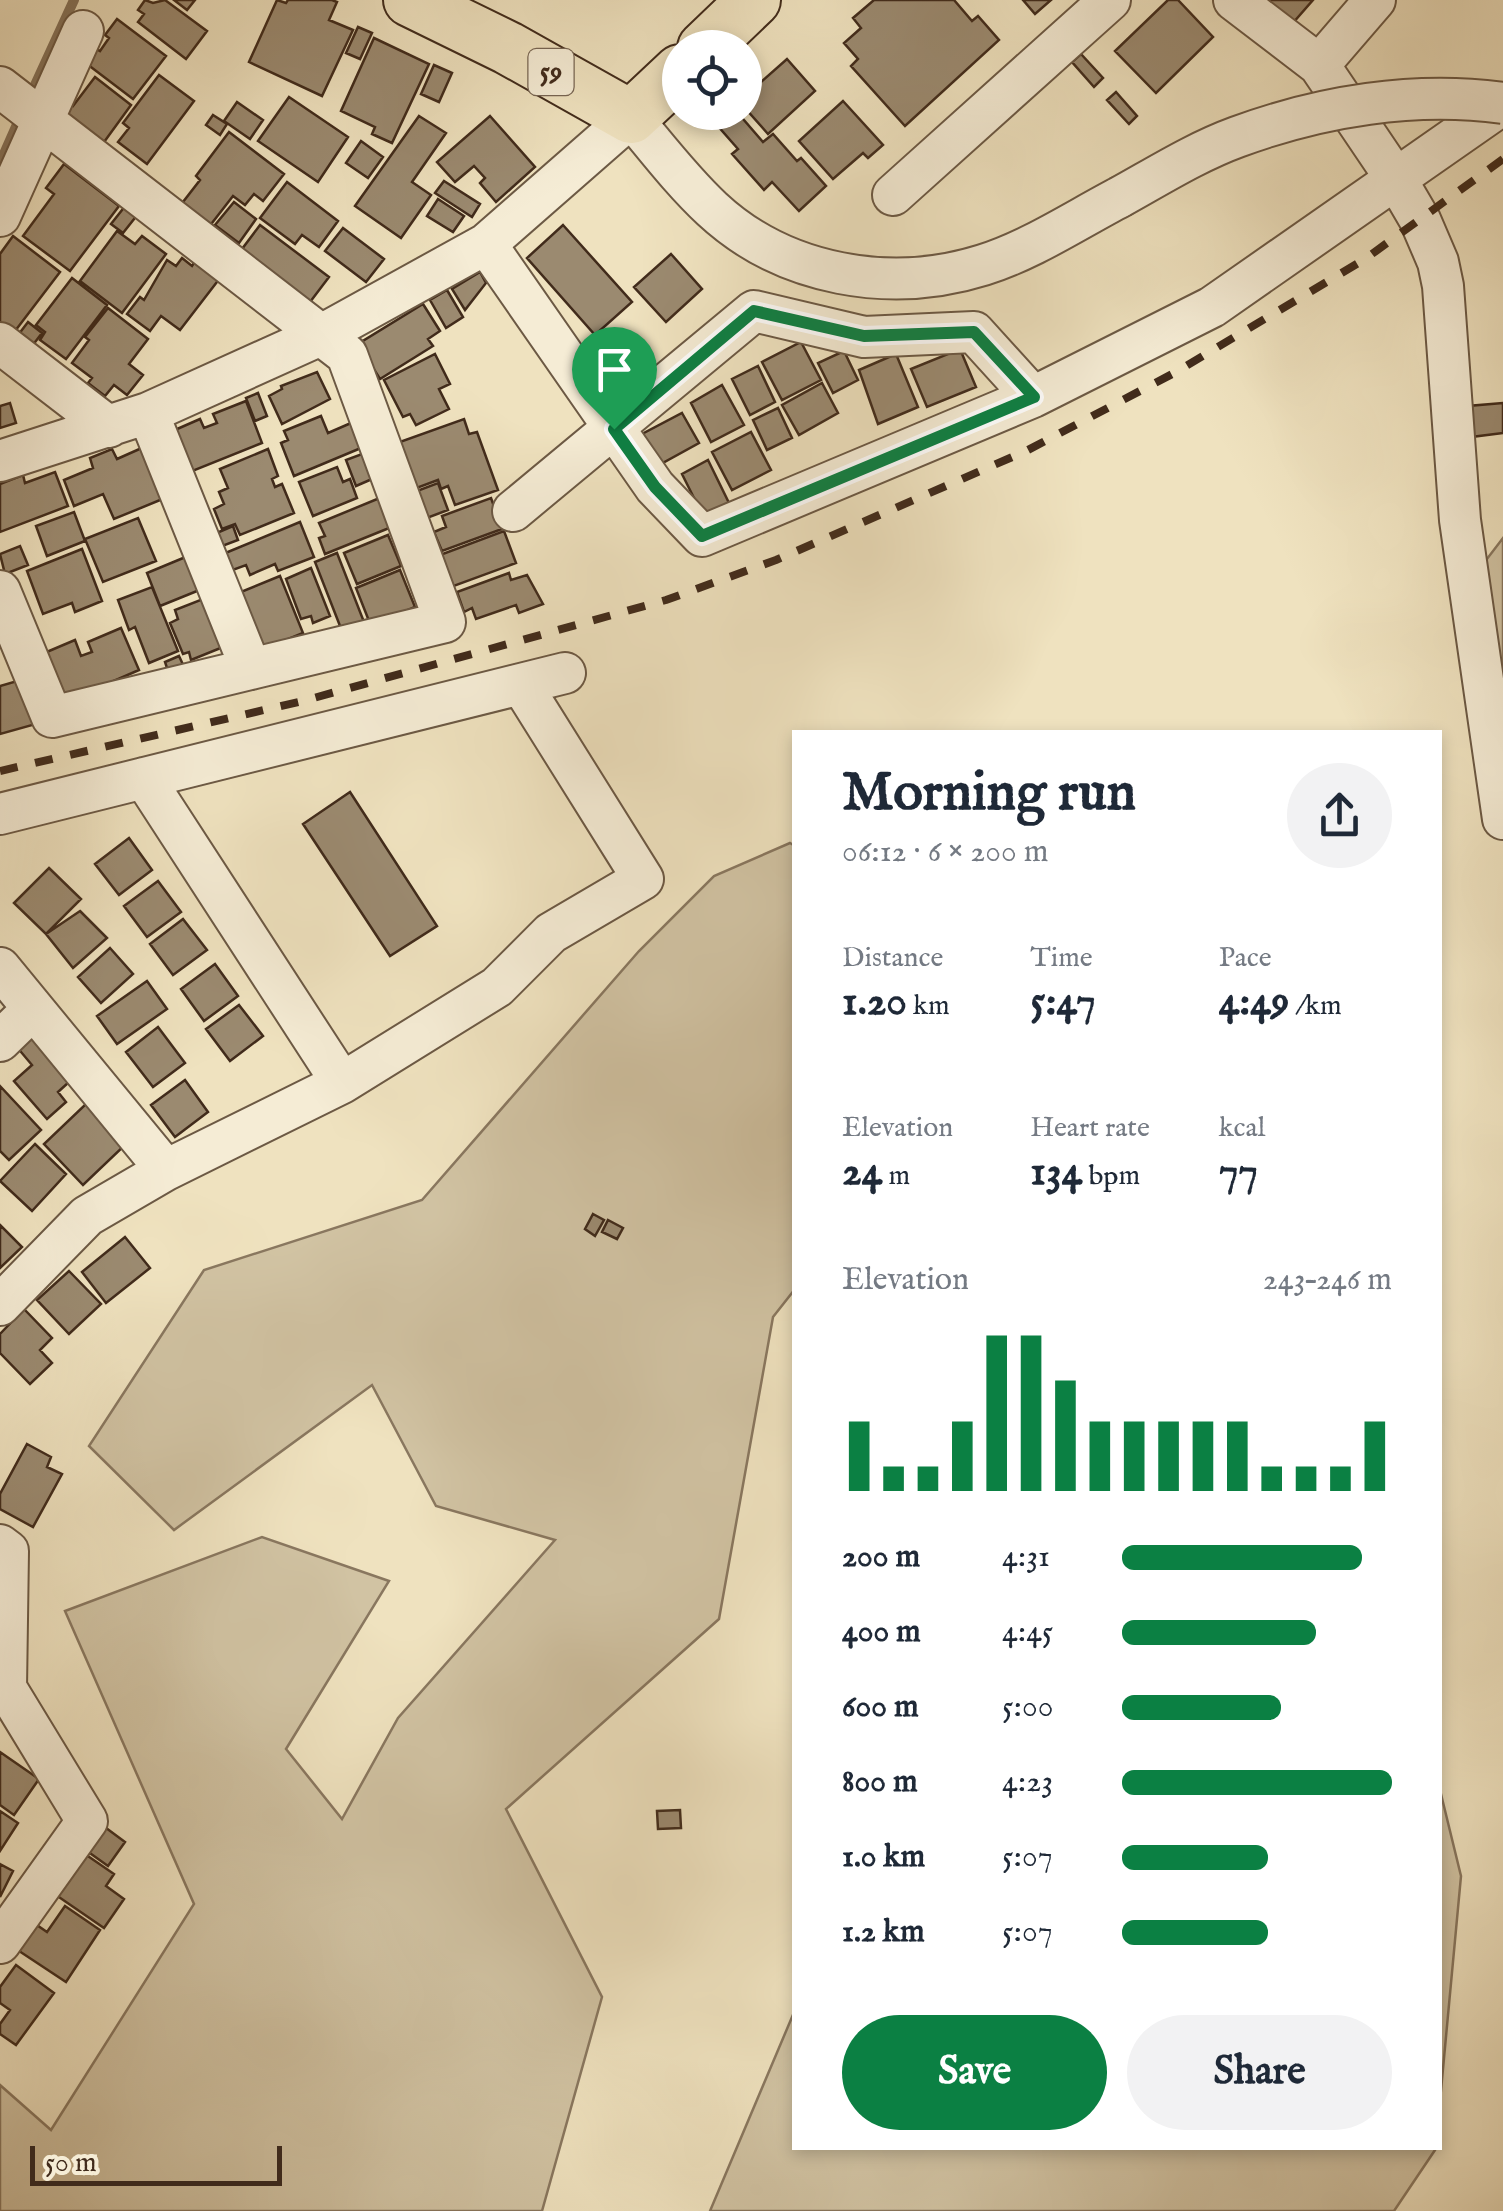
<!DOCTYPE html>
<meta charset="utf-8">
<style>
:root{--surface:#fff;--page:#f2f2f3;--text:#1f2937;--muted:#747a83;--accent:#0b8043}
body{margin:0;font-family:"IM FELL English",serif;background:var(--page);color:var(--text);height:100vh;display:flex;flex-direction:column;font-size:38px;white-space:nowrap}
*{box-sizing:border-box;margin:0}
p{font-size:32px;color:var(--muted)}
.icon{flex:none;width:55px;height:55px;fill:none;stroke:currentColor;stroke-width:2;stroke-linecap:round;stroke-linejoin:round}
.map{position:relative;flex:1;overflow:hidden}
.details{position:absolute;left:792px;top:730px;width:650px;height:1420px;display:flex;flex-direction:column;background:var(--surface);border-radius:0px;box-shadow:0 5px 15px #0003}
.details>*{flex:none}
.controls{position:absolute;left:662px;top:30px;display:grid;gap:20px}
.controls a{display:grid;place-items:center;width:100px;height:100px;border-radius:50%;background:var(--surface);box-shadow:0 5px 15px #0003;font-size:50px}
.scale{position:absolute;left:30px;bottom:25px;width:252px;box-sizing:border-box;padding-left:10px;border:5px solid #412b1b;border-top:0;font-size:28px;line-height:35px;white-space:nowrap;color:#412b1b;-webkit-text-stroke:8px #f5ecd5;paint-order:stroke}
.pin{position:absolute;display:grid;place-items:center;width:85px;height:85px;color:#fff;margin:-102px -42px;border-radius:50% 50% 50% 0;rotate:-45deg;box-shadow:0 0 10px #0007}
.pin .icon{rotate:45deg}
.round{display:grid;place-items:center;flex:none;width:105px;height:105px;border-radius:52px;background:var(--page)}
.head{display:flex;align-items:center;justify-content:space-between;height:170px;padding:0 50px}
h1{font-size:55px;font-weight:800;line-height:75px}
.stats{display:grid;grid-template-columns:repeat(3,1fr);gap:15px;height:170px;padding:10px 50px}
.stats div{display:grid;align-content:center}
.stats b{font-size:42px;font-weight:800}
.stats small{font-size:28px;font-weight:400}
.stats p{font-size:28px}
.chart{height:280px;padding:20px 50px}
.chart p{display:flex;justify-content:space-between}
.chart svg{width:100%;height:180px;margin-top:10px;stroke:var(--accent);stroke-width:6}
.button{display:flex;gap:20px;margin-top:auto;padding:20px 50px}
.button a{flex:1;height:115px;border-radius:60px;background:var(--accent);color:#fff;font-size:40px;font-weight:800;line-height:115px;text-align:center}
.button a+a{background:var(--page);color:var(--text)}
ul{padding:0 50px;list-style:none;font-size:32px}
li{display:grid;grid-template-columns:160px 120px 1fr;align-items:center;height:75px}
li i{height:25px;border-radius:12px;background:var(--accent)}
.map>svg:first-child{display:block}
.green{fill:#d1c3a3;stroke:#89775f;stroke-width:2.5}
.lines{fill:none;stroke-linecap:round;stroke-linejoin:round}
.stream{stroke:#86745c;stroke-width:10}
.building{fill:#9b8a70;stroke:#412b1b;stroke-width:2.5}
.minor-casing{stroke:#6c5944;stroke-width:44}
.major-casing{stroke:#412b1b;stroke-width:56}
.minor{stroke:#f5ecd5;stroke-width:40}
.major{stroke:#efe2bf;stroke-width:52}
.rail{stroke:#412b1b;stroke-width:8;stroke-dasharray:18 18;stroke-linecap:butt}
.minor-bridge-casing{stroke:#6c5944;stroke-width:44;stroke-linecap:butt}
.minor-bridge{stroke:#f5ecd5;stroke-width:40}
.route-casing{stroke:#fff;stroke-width:20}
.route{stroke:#0b8043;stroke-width:12}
.labels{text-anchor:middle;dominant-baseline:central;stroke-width:10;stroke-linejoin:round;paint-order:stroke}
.shield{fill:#f5ecd5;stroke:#776553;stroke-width:2.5}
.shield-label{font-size:28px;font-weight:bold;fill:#412b1b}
</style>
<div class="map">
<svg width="1503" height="2211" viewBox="0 0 1503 2211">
<rect width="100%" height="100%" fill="#efe2bf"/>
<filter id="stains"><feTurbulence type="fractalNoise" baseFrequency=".002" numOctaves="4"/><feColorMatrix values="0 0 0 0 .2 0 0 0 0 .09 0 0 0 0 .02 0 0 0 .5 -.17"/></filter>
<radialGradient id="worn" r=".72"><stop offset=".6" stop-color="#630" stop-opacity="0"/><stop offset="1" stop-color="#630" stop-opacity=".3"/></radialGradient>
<!-- green -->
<path class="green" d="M1503,538V782L1480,568Z
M790,843L795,846V1289L773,1317L719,1619L506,1809L602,1997L542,2211H0V2085L51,2130L194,1904L65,1611L262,1537L389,1581L286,1749L342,1819L398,1718L555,1540L436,1506L372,1385L174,1530L89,1446L204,1270L422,1200L639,951L714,876Z
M1440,1790L1461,1876L1440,2101Z
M795,2010V2148H1436L1435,2150L1394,2211H710Z"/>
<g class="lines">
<!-- stream -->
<path class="stream" d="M29,98L74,0
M0,163L22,113"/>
</g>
<!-- building -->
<path class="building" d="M145,0L153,3L165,0L207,31L186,59L138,22L144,14L138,10Z
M174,0H195L187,10Z
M277,0L286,3L288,0H332L337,2L329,20L353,30L322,96L249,62Z
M874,0H954L972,21L978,16L999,40L905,126L851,66L858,59L844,43L861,28L853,18Z
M1023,0H1051L1035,14Z
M1168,0H1178L1213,37L1156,93L1115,51Z
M1265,0H1313L1292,24Z
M117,19L166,56L133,99L83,61L93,47L100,51L109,38L105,35Z
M358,27L372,33L360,59L346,53Z
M374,38L429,64L392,143L372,134L375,127L341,111Z
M1081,54L1103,78L1094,87L1072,62Z
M787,59L815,91L768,134L745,108V82L752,90Z
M434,65L452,73L439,102L421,94Z
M159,75L194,101L147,164L118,142L129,128L123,123Z
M95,77L131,105L99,149L52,114L64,99L73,106Z
M1116,92L1137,116L1129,124L1107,100Z
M289,97L348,137L318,182L258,141Z
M843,101L883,145L868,158L863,153L833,179L799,141Z
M237,102L263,120L250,139L224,121Z
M731,112H737L763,142L773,134L797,161L801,158L826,186L799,211L772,182L764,190L732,154L738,149L717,125Z
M213,115L227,124L220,135L206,125Z
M419,116L446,133L412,182L431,195L401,238L355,206Z
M490,116L535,167L496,202L480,183L485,178L474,166L455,182L437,162Z
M229,132L284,174L263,201L254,194L245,205L233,196L205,232L176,211L200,180L196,176Z
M361,141L383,157L368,178L346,163Z
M64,164L119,206L70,271L23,236L54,194L46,188Z
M444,181L480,204L472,217L435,193Z
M287,182L338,221L319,247L302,235L295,244L260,218Z
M438,199L464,216L453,232L427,216Z
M234,202L256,219L239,243L215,225Z
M126,205L138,214L123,233L111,224Z
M260,225L329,277L304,310L239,259L245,251L242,249Z
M563,225L632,302L595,335L527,258Z
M343,228L384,259L366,282L325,251Z
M117,231L135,244L142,236L166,254L122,313L80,281Z
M13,236L60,272L12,335L0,326V254Z
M671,254L702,289L666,322L634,287Z
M182,258L192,266L196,260L220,278L180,330L161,316L150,331L127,314L140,297L144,300L167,260L176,266Z
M480,272L486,283L465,310L452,289Z
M72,278L107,305L66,359L40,340L45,332L36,325Z
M447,290L463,317L446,328L430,300Z
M423,304L440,331L428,339L433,346L380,379L358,344Z
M108,308L148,339L129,364L143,375L127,395L114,385L105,396L88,383L92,378L72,363L89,340L85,337Z
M28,322L42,333L26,354L12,343Z
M801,342L821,380L782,400L762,362Z
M960,349L976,387L927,407L911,369Z
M844,351L858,380L833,393L818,363Z
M435,354L450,384L439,389L449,409L416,425L410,414L403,417L384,380Z
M896,354L918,407L878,424L859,370Z
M758,366L775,402L750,415L732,379Z
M317,372L330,399L282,424L269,396L282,389L281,386Z
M822,383L838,413L799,435L782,405Z
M722,385L744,425L711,442L691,403Z
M258,393L267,416L255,421L246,398Z
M246,401L262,443L185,474L168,433L200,419L204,428L217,423L213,414Z
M10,403L16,423L0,428V406Z
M1503,403V433L1471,437L1468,406Z
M778,408L792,438L767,450L753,420Z
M682,413L699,443L659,465L642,434Z
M321,416L328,433L351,423L361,448L294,476L281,443L288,440L284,431Z
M464,419L469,434L477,432L498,490L455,505L448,486L441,489L438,480L414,489L397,443Z
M751,432L771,470L732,490L712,452Z
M144,447L165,498L114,519L103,494L74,506L64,480L93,468L90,458L112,449L117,459Z
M268,449L278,476L272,479L275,487L282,484L294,513L240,535L235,524L222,529L214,509L224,504L219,492L228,488L220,469Z
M370,451L379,476L356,486L346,460Z
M708,460L729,503L703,516L682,474Z
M337,467L343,482L350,479L357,498L313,516L299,482Z
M55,472L68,506L0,532V484L23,475L25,483Z
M438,483L448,510L419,521L409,494Z
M387,495L399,524L325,554L319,538L325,536L319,523Z
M491,498L502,529L442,551L434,532L446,527L442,516Z
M74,512L85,541L47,556L36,526Z
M138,518L156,561L103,582L85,539Z
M300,522L314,557L278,571L275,564L250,575L246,565L230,571L223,554Z
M233,526L238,540L217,548L212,535Z
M504,531L516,563L451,587L440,555Z
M388,535L401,566L357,584L344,553Z
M20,546L28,565L5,574L0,554Z
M82,549L102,601L75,612L72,603L43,614L27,571Z
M337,553L364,622L342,631L315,562Z
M188,556L202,589L160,606L147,573Z
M311,568L330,616L313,623L311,616L301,619L286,579Z
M400,570L415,607L371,626L356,588Z
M509,573L511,580L527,575L543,604L519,613L516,605L476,619L472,608L464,612L457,592Z
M280,576L303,633L259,651L236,594Z
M152,587L178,651L149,663L135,627L129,630L118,600Z
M208,597L228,645L191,660L189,652L183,654L170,623L178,619L175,610Z
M121,628L139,670L63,703L42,654L75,640L81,656L92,652L88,642Z
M179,656L186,671L170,677L165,662Z
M24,679L36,724L0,734V686Z
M350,792L437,926L390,956L303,824Z
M129,838L152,870L119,895L95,864Z
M49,868L81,899L46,934L14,903Z
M158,881L181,912L147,937L124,906Z
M80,911L107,938L73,968L46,934Z
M183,919L207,950L173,975L150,944Z
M110,948L133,974L101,1003L78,977Z
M215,964L238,996L204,1021L181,989Z
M147,981L167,1009L117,1044L97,1016Z
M239,1005L263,1036L230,1061L206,1029Z
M38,1027L79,1073L58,1092L66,1102L47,1119L14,1081L32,1065L16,1046Z
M158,1027L185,1063L153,1087L126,1052Z
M185,1080L208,1112L175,1137L151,1105Z
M0,1086L41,1130L9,1160L0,1151Z
M87,1103L126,1144L83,1185L44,1144Z
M35,1144L66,1174L32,1211L0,1181Z
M593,1214L604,1220L595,1236L585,1229Z
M608,1220L623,1228L617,1239L602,1232Z
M0,1225L22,1247L0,1268Z
M125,1237L150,1268L106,1303L82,1272Z
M69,1271L101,1304L69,1334L37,1300Z
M24,1309L52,1338L40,1350L52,1363L30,1384L0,1353V1334Z
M27,1444L51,1457L47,1467L62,1474L33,1527L0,1509V1494Z
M0,1752L39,1779L14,1815L0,1805Z
M680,1810L681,1828L658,1829L657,1811Z
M0,1811L18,1823L0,1851Z
M98,1822L125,1842L108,1866L80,1846Z
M82,1852L114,1874L106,1886L124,1899L104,1928L53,1893Z
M0,1864L13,1871L0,1897Z
M65,1906L100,1930L66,1982L13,1947L31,1921L47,1932Z
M16,1965L54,1993L16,2045L0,2034V2024L10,2010L0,2003V1987Z"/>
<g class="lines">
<defs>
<path id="minor" d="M1234,0L1319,65L1396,179L1420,220L1438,262L1443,286L1460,520L1503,819
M1319,65L1375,0
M0,87L347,355L445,622L52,717L0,591
M893,195L1110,0
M0,216L83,31
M486,244L655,487L702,536L1033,397L1212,307L1503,104
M0,343L109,427
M148,413L251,669
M0,461L148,413L323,334L486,244L631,117C657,148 682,181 712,209C784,276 891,294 983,265C1031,250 1076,220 1120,197
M513,511L754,311L864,337L974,332L1033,397
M144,778L342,1083
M0,814L565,673
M0,968L166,1170
M0,1041L33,1009
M0,1305L87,1216L166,1170L342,1083L497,987L551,933L643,879L521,684
M0,1545L8,1551L6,1688L87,1821L0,1943"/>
<path id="major" d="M410,0L508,48L631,117L680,71
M704,48L754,0"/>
</defs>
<!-- minor casing -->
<use href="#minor" class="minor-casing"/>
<!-- major casing -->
<use href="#major" class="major-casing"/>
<!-- minor -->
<use href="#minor" class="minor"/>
<!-- major -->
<use href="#major" class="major"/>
<!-- rail -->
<path class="rail" d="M0,771L303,701L666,600L776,560L1026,451L1176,372L1365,259L1503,159"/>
<defs>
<path id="minor-bridge" d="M1120,197C1158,176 1196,152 1237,137C1321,106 1414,91 1503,103"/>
</defs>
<!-- minor-bridge casing -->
<use href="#minor-bridge" class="minor-bridge-casing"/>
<!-- minor-bridge -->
<use href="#minor-bridge" class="minor-bridge"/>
</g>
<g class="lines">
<defs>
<path id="route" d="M754,311L864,336L974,332L1034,397L702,536L655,487L614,429Z"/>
</defs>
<!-- route casing -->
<use href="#route" class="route-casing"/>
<!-- route -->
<use href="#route" class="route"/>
</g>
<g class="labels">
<!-- shield labels -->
<rect class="shield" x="528.5" y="49" width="45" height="46" rx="8"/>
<g class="shield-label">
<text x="551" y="72">59</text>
</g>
</g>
<rect width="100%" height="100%" filter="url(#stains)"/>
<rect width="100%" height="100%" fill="url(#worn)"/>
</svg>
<div class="controls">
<a><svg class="icon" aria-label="locate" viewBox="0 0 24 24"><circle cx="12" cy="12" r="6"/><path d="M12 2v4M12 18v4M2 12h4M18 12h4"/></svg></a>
</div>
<div class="scale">50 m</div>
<div class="pin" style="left:614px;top:429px;background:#1e9e55"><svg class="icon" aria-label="arrive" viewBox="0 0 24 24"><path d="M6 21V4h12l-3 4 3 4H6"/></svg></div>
<section class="details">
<div class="head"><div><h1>Morning run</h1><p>06:12 · 6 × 200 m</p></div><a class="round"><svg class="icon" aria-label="share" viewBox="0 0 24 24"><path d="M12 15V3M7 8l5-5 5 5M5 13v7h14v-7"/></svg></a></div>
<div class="stats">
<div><p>Distance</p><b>1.20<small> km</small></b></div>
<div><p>Time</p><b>5:47</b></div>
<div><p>Pace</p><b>4:49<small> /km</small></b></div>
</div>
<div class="stats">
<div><p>Elevation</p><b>24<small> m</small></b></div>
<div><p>Heart rate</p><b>134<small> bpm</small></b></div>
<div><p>kcal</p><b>77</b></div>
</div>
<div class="chart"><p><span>Elevation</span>243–246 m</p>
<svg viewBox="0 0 160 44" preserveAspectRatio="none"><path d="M5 44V27M15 44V38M25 44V38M35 44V27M45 44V6M55 44V6M65 44V17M75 44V27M85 44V27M95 44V27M105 44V27M115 44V27M125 44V38M135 44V38M145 44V38M155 44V27"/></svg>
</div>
<ul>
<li><b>200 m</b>4:31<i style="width:89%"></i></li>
<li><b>400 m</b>4:45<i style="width:72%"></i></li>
<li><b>600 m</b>5:00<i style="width:59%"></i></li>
<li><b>800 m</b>4:23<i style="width:100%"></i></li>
<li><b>1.0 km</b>5:07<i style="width:54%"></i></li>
<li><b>1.2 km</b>5:07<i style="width:54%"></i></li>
</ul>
<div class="button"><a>Save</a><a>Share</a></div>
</section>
</div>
